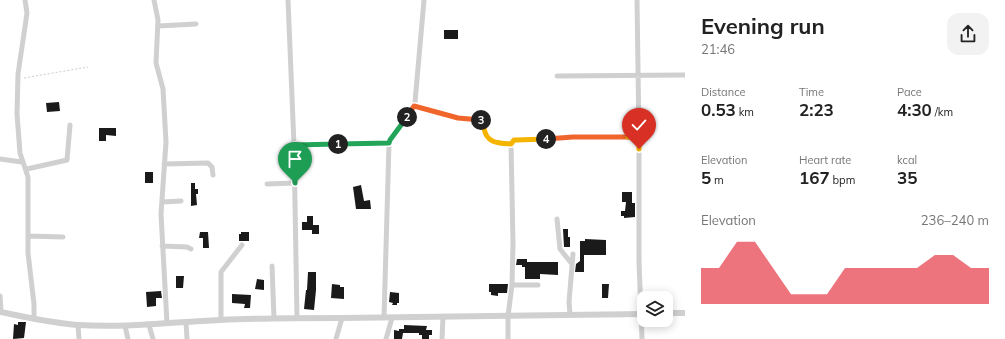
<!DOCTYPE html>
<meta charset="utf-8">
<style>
:root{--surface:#fff;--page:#f2f2f2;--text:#222;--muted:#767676;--accent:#e63946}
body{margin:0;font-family:Mulish,sans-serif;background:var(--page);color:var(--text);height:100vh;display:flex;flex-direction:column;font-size:15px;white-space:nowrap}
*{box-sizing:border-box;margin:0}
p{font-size:13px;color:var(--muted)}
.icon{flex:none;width:22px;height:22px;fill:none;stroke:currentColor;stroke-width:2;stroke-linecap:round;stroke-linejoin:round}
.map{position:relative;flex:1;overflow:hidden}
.drawer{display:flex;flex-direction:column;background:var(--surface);width:320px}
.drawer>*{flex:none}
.controls{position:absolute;left:637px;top:291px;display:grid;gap:8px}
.controls a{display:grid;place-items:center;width:36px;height:36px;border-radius:8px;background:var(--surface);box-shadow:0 2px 10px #0003;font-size:20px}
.pin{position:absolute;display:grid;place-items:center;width:34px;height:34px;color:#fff;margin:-41px -17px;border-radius:50% 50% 50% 0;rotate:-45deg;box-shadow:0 0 4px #0007}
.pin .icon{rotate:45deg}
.km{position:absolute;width:20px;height:20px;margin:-10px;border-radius:50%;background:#222;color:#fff;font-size:11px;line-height:20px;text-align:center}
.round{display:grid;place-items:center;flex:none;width:42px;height:42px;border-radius:12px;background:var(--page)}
.overview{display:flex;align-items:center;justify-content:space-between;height:68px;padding:0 16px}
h1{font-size:22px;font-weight:700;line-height:30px}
.figures{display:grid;grid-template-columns:repeat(3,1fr);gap:6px;height:68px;padding:4px 16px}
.figures div{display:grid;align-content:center}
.figures b{font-size:17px;font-weight:700}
.figures small{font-size:11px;font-weight:400}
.figures p{font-size:11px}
.chart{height:112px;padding:8px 16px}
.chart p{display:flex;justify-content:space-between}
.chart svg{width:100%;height:72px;margin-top:4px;fill:var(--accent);opacity:.7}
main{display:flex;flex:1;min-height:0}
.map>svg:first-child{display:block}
.building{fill:#1a1a1a}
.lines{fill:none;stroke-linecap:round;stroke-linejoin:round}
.path{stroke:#cdcdcd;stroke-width:1;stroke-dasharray:2 2;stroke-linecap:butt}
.minor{stroke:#d0d0d0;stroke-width:5}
.tertiary{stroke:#d0d0d0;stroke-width:6}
.split-1-casing{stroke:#fff;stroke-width:8}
.split-2-casing{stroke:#fff;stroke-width:8}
.split-3-casing{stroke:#fff;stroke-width:8}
.split-4-casing{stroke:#fff;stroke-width:8}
.split-5-casing{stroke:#fff;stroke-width:8}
.split-6-casing{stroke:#fff;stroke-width:8}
.split-1{stroke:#22a559;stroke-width:5}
.split-2{stroke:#22a559;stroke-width:5}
.split-3{stroke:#f0652b;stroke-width:5}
.split-4{stroke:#f5b400;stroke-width:5}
.split-5{stroke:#f0652b;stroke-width:5}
.split-6{stroke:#f5b400;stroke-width:5}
</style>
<main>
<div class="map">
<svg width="685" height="339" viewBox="0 0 685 339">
<rect width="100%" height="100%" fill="#fff"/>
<!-- building -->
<path class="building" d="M444,30H458V39H444Z
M59,102L60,111L47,112L46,103Z
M99,128H116V136L106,135V141H99Z
M145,172H153V183H145Z
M191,183H195V189H198V194H196L197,205L191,206Z
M361,185L364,201L370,200L371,209H356L353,187Z
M622,192H632V203H635V217L624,218V216H621V211H625L626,202H622Z
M307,216H313V225H319V234H312V230H302V222H307Z
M563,229H568V237H570V247H564Z
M200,232H208L209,248H203V238H199Z
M241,232H249V241H239V234H241Z
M585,239L606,240V255H584V272H575L576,264L580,261V241H585Z
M517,259H527V262H558V275L540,274V279H525V267H522V265H516Z
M308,272H316V290L314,310L304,309L306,290H307Z
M176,276H184L183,288H176Z
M257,279L264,280V290L255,289Z
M332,284L340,285V287H344V299L331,298Z
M489,284H508L507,293H498V296L491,295V292H489Z
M602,284H609L608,298H602Z
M161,291L162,298H156V306L147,307L146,292Z
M390,292L399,293V303H397V305H392L393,303L389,302Z
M232,294L251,295L250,308H244L245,304L232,303Z
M18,322H26L24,338L13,339L14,324L18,325Z
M404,325L427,326L426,330H432V335H429V339H422V335H419V333H403L402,339H394V330L399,331V329H404Z"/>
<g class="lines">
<!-- path -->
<path class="path" d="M24,78L88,67
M418,107L458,118L482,120C488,139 483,141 506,143
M515,140L568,138"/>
<!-- minor -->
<path class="minor" d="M25,0L27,13L18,74L17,114L20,153L28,177V253L34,304V319
M154,0L158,20L156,63L163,89L166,142L161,214L167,323
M288,0L294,145L297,318
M637,0L639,137V262L642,339
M158,26L196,24
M557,76L685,75
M573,137H639
M294,145L389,143
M0,159L22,162
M164,164L208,163L212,167L213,175
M27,169L67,160L70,125
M267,184L295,183
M162,202L181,201
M557,219L560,249L572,264
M28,236L63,237
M162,246L187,247L191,249
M272,266L274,318
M512,285H538
M0,296L1,312
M570,315L569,302L573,254
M384,318L389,143L390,139L411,111L415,102L424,0
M221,320V272L242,245
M186,322L187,339
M78,325L79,339
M149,325L153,339
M125,326L128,339
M336,339L342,318
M386,339L392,318
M442,339L443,317
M508,339V316L512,285L513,243L511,144"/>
<!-- tertiary -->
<path class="tertiary" d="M0,312C26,317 51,323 78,325C126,328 173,322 220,320C261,318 301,318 342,318L644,314
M666,313H685"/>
</g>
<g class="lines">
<defs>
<path id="split-1" d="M295,183L294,145L338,144"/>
<path id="split-2" d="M338,144L389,143L390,140L407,117"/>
<path id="split-3" d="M407,117L414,106L458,118L481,120"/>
<path id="split-4" d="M481,120C483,122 483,124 484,128C486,143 498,143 511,144L514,140H517L546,139"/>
<path id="split-5" d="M546,139L573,137H628"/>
<path id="split-6" d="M628,137H639V149"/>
</defs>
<!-- split-1 casing -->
<use href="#split-1" class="split-1-casing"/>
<!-- split-2 casing -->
<use href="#split-2" class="split-2-casing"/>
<!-- split-3 casing -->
<use href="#split-3" class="split-3-casing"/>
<!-- split-4 casing -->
<use href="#split-4" class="split-4-casing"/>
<!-- split-5 casing -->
<use href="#split-5" class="split-5-casing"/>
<!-- split-6 casing -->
<use href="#split-6" class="split-6-casing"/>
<!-- split-1 -->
<use href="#split-1" class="split-1"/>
<!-- split-2 -->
<use href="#split-2" class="split-2"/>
<!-- split-3 -->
<use href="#split-3" class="split-3"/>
<!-- split-4 -->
<use href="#split-4" class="split-4"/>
<!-- split-5 -->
<use href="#split-5" class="split-5"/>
<!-- split-6 -->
<use href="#split-6" class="split-6"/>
</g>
</svg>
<div class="controls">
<a><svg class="icon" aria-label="layers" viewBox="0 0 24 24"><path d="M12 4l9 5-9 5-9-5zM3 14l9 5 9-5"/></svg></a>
</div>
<div class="pin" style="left:295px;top:183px;background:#1e9e55"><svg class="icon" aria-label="arrive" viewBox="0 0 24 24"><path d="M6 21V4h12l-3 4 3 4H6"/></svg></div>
<div class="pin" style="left:639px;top:149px;background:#d93025"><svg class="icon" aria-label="check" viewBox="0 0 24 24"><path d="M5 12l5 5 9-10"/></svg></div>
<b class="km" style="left:338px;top:144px">1</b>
<b class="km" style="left:407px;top:117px">2</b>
<b class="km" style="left:481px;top:120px">3</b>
<b class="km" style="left:546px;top:139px">4</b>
</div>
<section class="drawer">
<div class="overview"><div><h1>Evening run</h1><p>21:46</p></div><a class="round"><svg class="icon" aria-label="share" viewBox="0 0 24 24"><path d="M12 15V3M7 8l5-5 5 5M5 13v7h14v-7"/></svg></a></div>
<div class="figures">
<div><p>Distance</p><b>0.53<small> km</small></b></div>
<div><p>Time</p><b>2:23</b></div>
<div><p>Pace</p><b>4:30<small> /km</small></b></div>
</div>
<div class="figures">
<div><p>Elevation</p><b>5<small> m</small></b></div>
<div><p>Heart rate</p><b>167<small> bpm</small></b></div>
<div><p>kcal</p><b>35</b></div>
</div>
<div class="chart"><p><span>Elevation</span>236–240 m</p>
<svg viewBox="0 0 160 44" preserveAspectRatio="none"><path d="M0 44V22L10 22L20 6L30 6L40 22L50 38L60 38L70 38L80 22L90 22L100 22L110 22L120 22L130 14L140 14L150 22L160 22V44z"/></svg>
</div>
</section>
</main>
